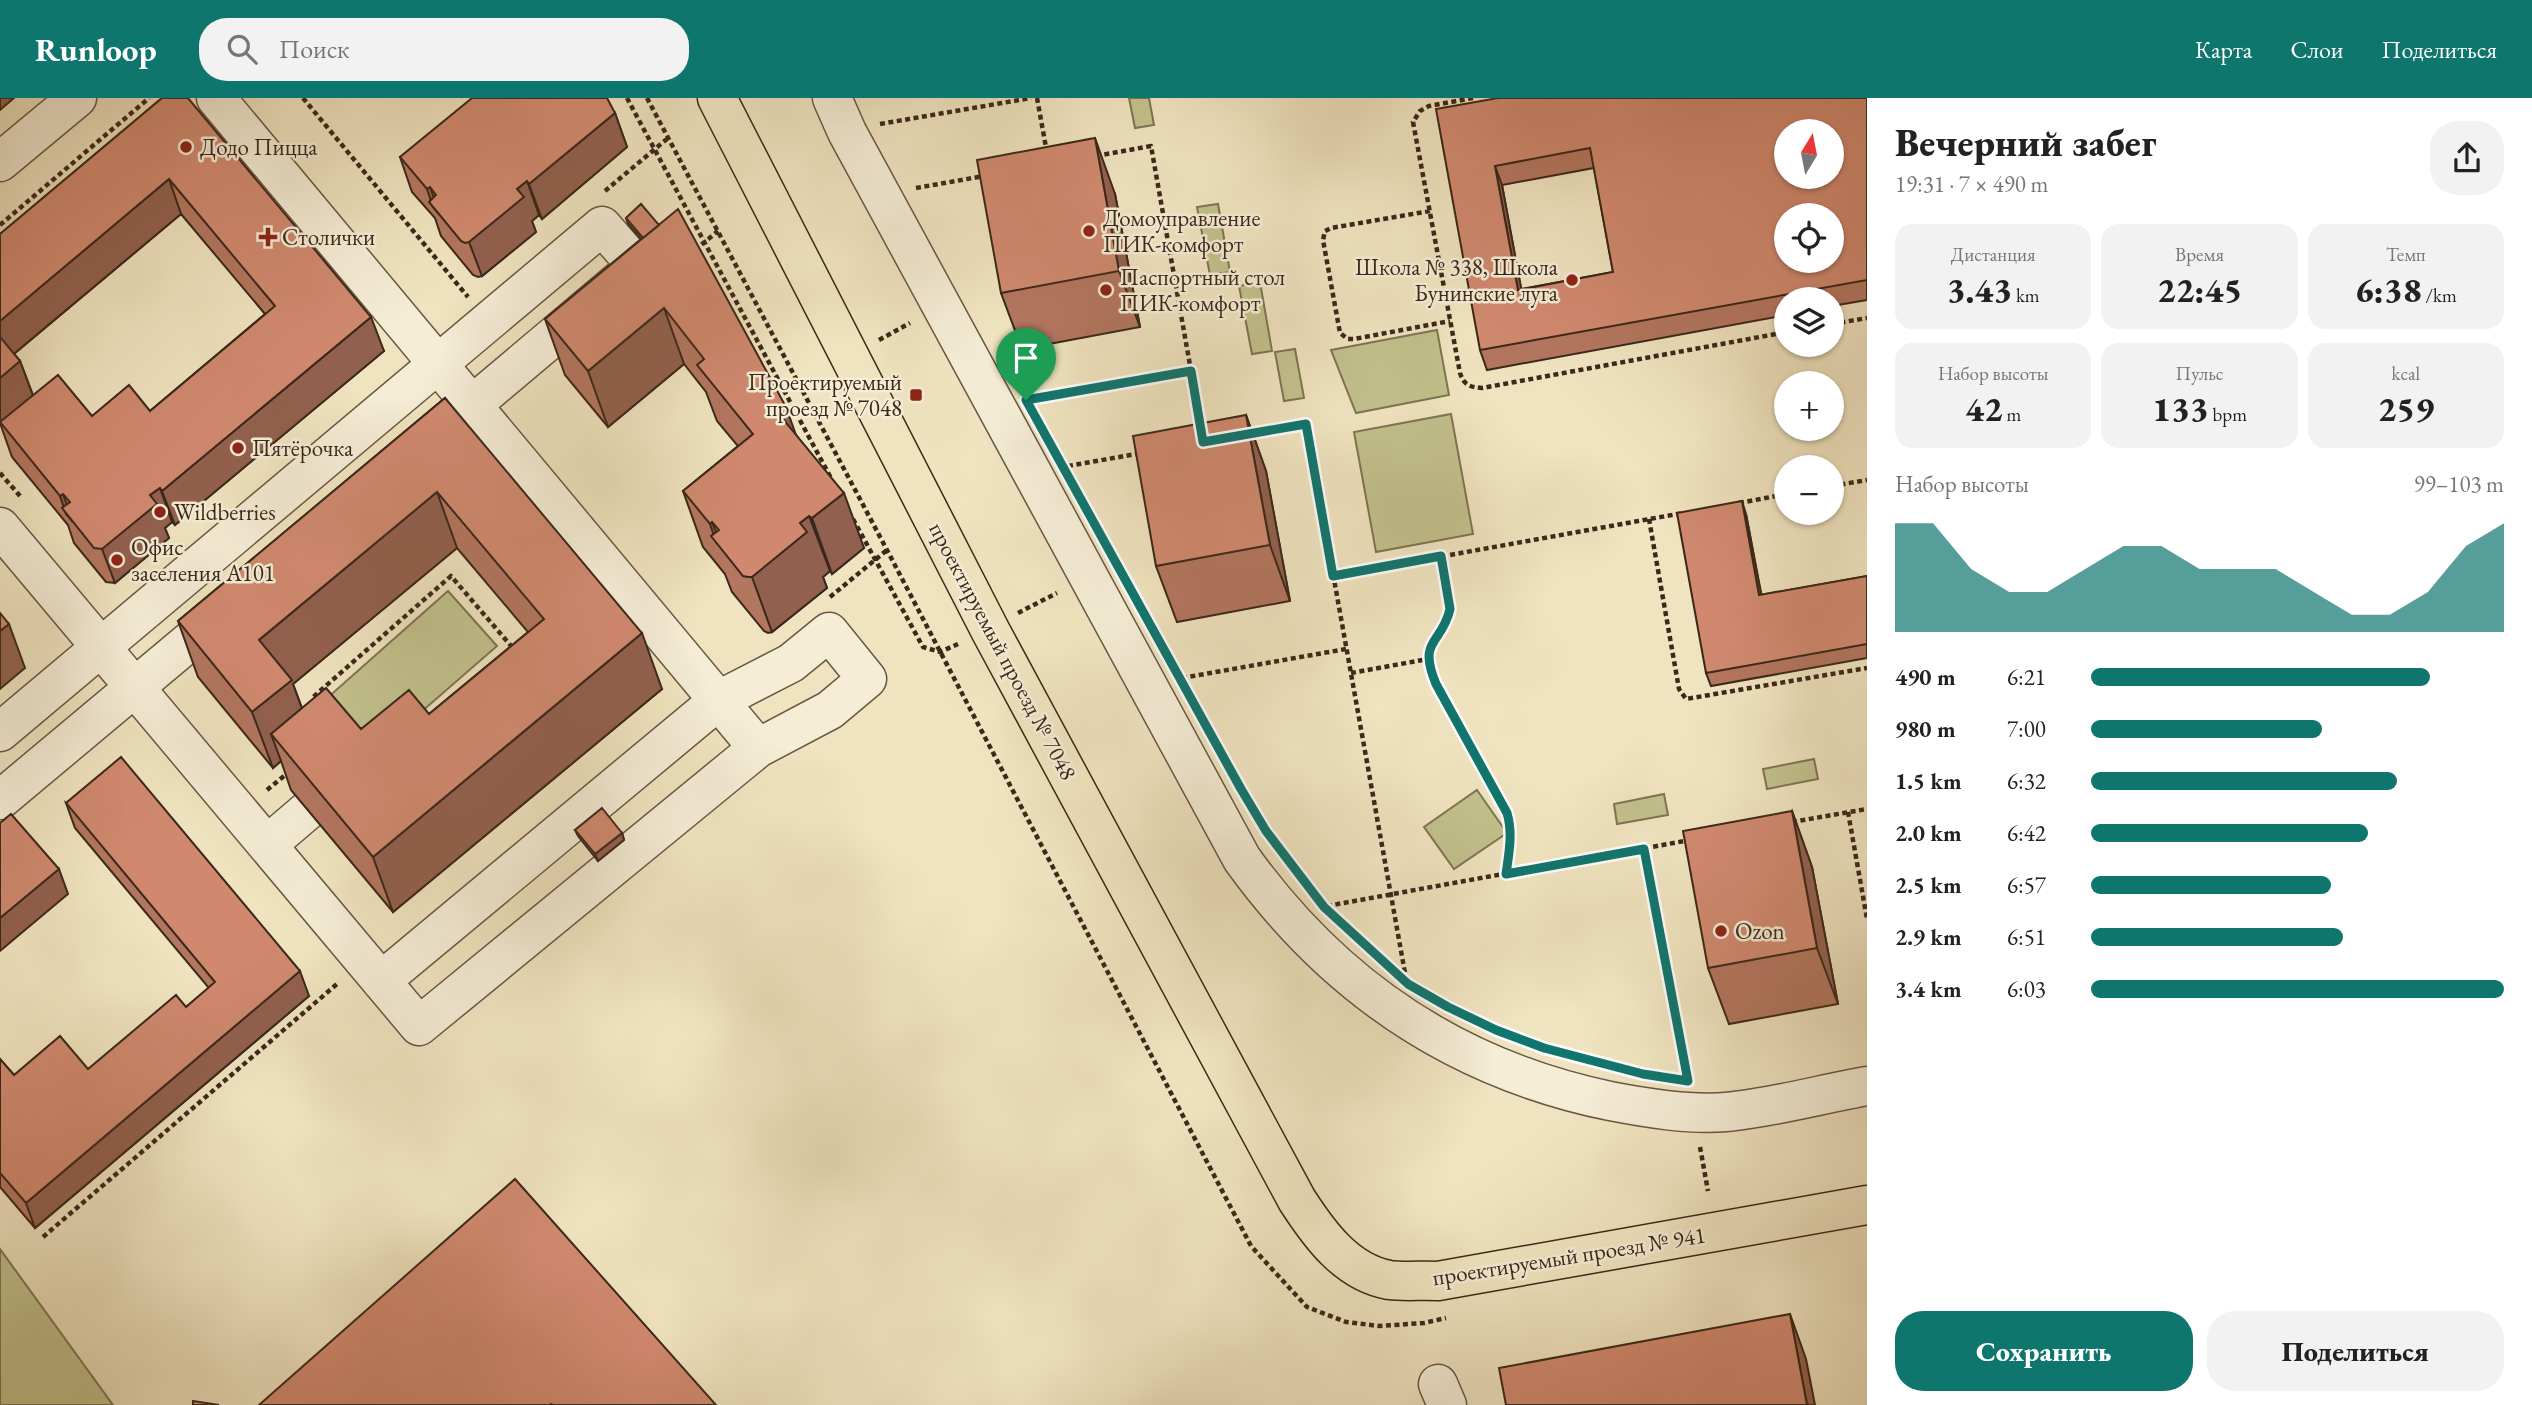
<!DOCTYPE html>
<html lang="ru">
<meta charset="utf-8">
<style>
:root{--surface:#fff;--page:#f2f2f2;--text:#222;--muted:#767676;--accent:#0f766e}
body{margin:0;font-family:"EB Garamond",serif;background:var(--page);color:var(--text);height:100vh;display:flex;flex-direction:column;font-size:26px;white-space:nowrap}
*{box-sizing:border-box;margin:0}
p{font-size:23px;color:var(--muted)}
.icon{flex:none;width:38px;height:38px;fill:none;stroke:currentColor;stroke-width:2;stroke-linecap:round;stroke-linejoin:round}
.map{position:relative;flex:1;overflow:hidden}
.side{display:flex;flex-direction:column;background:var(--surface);width:665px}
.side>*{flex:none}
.needle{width:46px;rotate:10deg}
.tools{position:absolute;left:1774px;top:21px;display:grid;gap:14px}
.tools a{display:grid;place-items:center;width:70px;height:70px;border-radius:50%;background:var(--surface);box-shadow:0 2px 5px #0004;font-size:35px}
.pin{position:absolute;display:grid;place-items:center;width:60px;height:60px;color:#fff;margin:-72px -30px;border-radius:50% 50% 50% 0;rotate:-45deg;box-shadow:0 0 7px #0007}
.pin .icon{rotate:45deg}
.round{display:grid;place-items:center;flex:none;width:74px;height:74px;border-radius:28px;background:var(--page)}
.head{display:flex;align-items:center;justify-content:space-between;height:119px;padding:0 28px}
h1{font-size:38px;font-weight:800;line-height:52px}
.figures{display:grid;grid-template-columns:repeat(3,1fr);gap:10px;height:119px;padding:7px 28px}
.figures div{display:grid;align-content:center;border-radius:18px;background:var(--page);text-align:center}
.figures b{font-size:35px;font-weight:800}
.figures small{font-size:19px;font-weight:400}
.figures p{font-size:19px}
.chart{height:196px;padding:14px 28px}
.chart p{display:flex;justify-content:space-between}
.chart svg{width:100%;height:126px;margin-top:7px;fill:var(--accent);opacity:.7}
.button{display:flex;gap:14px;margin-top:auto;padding:14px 28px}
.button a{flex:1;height:80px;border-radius:28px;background:var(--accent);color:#fff;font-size:28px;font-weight:800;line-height:80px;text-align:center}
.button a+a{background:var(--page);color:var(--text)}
ul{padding:0 28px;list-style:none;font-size:23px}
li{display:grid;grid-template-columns:112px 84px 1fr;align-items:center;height:52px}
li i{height:18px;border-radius:9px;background:var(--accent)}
header{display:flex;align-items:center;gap:42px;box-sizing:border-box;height:98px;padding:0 35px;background:var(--accent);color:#fff}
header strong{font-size:33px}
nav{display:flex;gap:38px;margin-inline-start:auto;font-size:24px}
.search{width:490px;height:63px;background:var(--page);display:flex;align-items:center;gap:18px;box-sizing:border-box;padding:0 24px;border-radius:28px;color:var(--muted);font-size:26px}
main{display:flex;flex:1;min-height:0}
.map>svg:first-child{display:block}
.green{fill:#c2c18d;stroke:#7e7454;stroke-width:2}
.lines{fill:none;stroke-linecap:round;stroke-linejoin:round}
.minor-casing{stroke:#685744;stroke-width:41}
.major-casing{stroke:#3b281a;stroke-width:41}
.path{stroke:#3b281a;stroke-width:4.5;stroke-dasharray:5 3.5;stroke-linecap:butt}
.minor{stroke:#f5edd6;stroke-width:38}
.major{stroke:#f0e4c0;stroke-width:38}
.wall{fill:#b3765f;stroke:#3b281a;stroke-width:2;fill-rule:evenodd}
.shaded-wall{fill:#92604e;stroke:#3b281a;stroke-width:2}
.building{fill:#d0896f;stroke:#3b281a;stroke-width:2;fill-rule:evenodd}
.route-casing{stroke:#fff;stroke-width:14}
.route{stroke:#0f766e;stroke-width:9}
.poi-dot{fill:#8f2418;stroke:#f5edd6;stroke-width:2.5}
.labels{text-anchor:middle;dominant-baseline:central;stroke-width:5;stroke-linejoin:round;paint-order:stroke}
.poi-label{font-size:23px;fill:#3b281a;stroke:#f5edd6;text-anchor:start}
.street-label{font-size:23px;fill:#3b281a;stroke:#f5edd6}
</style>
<header>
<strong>Runloop</strong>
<div class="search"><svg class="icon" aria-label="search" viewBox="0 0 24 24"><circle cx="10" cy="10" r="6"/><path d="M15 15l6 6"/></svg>Поиск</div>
<nav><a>Карта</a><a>Слои</a><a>Поделиться</a></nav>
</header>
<main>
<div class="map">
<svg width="1867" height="1307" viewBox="0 0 1867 1307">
<rect width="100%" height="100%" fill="#f0e4c0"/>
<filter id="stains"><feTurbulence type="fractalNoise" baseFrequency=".00286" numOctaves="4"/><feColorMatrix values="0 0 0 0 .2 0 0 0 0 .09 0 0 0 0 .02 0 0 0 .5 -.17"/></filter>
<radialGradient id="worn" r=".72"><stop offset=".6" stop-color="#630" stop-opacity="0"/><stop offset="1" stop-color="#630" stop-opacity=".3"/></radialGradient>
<!-- green -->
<path class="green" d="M1129,0H1149L1154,27L1135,30Z
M1218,106L1230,174L1210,177L1197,109Z
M1260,184L1272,253L1252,256L1239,188Z
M1437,232L1449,297L1356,315L1331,252Z
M1295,251L1304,300L1284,303L1275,254Z
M1451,316L1473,436L1376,454L1354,334Z
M448,493L497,548L374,655L326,601Z
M1814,661L1818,681L1767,691L1763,671Z
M1477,692L1507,735L1454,771L1424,729Z
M1664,696L1668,717L1617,726L1614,706Z
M0,1151L113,1307H0Z"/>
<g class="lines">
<defs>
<path id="minor" d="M216,0L758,650
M832,0L847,34L1242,761C1334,889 1455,971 1610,1003C1646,1010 1688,1017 1726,1014C1771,1010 1822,996 1867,988
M0,64L77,0
M0,429L419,928L758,650L830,612L867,581L829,534L791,565L719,602L381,883
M0,634L602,128L637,168L421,350
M0,702L227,512
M267,747L308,712
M1438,1286L1447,1307"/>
<path id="major" d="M717,0L990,532L1297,1102C1319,1136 1346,1174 1389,1182C1405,1184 1422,1182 1438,1183L1867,1107"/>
</defs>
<!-- minor casing -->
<use href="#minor" class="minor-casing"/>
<!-- major casing -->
<use href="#major" class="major-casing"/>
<!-- path -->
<path class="path" d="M303,0L468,199
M627,0L832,382
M647,0L887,452L1251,1148L1307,1209L1346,1224L1379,1228L1424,1225L1446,1220
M1037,0L1047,55
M1473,0L1429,8L1420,13L1413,24L1460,275C1464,287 1469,289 1482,290L1787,234
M880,26L1031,0
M1096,58L1151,48L1201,329
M916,90L984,78
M605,93L668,40
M1430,113L1331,130L1325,133L1323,142L1340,235L1348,241H1354L1450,223
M0,127L149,0
M695,152L718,133
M1832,226L1867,220
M879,242L910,225
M1029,301L1191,273
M1247,336L1306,326L1405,875
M1068,368L1142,355
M0,375L20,398
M1832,388L1867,382
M1739,405L1787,396
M853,421L923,549L940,554L958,546
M1649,421L1679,591L1686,601L1867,570
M1442,458L1450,505L1448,518L1429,552L1428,568L1436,586L1507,715C1513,735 1509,755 1506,776
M1333,478L1683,415
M830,499L887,452
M1018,515L1057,495
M1351,575L1428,561
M1182,580L1346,551
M316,605L312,600L451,478L512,549L509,551
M267,692L290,673
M1848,714L1867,821
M1792,724L1867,711
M1644,751L1687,978
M1327,808L1690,742
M1700,1049L1708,1093
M43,1139L337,886"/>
<!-- minor -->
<use href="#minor" class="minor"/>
<!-- major -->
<use href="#major" class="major"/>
</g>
<!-- wall -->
<path class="wall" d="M162,0L384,253L175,427L172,424L165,430L169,440L115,485L106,484L74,445L68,427L12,359L0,325V136ZM181,116L265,216L150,313L92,318L33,297L20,263L14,256Z
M1498,0H1867V202L1832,208V201H1787V217L1487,272L1480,252ZM1594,70L1613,174L1521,191L1502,87Z
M615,15L627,49L542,121L539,117L532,123L536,134L482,178L478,179L473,177L441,138L435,120L412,94L400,59Z
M1115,96L1140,229L1022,251L1001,195Z
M641,106L796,337L864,450L832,476L830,473L823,479L827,490L772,534L768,535L764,533L732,494L725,476L703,449L683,393L738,348L717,323L706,294L684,266L608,329L565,277L545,221L641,141L628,126L626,120Z
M445,300L662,591L393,814L291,692L281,663L273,670L198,579L178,523ZM457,450L528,534L429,616L361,631L302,610L293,586Z
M1246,317L1266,373L1290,503L1177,524L1156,468Z
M1746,416L1761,497L1867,478V560L1711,588L1706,575Z
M66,705L309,898L35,1130L0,1089V961L14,977L88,971L186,909L209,890L75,730Z
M1792,713L1812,769L1838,906L1729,926L1708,870Z
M575,732L622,735L624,742L598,763L578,738Z"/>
<!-- shaded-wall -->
<path class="shaded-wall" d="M0,0H14L0,12Z
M615,15L627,49L542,121L529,86Z
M1095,40L1115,96L1140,229L1119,173Z
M1495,68L1502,87L1525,211L1518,192Z
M169,81L181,116L4,264L0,253V223Z
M527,83L539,117L532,123L536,134L482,178L469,144L517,91Z
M430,89L440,117L433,109L427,91Z
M664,210L684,266L608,329L588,273Z
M371,219L384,253L175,427L162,393Z
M20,263L33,298L0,325V280Z
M786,309L806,365L778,315Z
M1246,317L1266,373L1290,503L1270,447Z
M160,390L172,424L165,430L169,440L115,485L102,451L150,397Z
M437,394L457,450L293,586L312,638L271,636L281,663L273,670L252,614L259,542Z
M844,395L864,450L832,476L812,420Z
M63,396L73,424L66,416L60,398Z
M1742,403L1746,416L1764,510L1759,497Z
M809,418L830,473L823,479L827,490L772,534L752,479L800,425Z
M712,424L723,452L716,444L710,426Z
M9,526L25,570L0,591V533Z
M642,535L662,591L393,814L373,759Z
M1792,713L1812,769L1838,906L1817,850Z
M622,735L624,742L598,763L595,756Z
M59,771L68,796L0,853V820Z
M300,873L309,898L35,1130L26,1105Z
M1790,1216L1806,1261L1815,1307H1807Z"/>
<!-- building -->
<path class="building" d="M162,0H188L371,219L162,393L160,390L150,397L157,406L102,451L94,450L62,410L70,404L63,396L60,398L0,324L58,277L92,318L129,287L150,313L275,208L169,81L0,223V136Z
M472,0H607L615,15L529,86L527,83L517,91L524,99L469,144L465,145L461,143L429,104L436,97L430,89L427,91L400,59Z
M1498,0H1867V182L1480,252L1436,11ZM1787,33H1832V79H1787ZM1590,50L1613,174L1518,192L1495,68ZM1787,117H1832V163H1787Z
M1095,40L1119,173L1001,195L977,62Z
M641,106L659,127L643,140L626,120Z
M678,111L786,309L778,315L844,395L812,420L809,418L800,425L807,434L752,479H748L743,478L711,438L719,432L712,424L710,426L683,393L753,336L697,267L704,261L664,210L588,273L545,221Z
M0,239L20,263L0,280Z
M445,300L642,535L373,759L271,636L326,590L361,631L409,592L429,616L544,521L437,394L259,542L292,582L252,614L178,523Z
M1246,317L1270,447L1156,468L1133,338Z
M1742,403L1759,497L1867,478V546L1706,575L1677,415Z
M0,515L9,526L0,533Z
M121,659L300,873L26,1105L0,1075V961L14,977L60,938L88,971L176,897L186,909L215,884L66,705Z
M602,710L622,735L595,756L575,732Z
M1792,713L1817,850L1708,870L1683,733Z
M11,716L59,771L0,820V725Z
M515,1081L716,1307H553L551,1306L550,1307H259Z
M1790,1216L1807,1307H1506L1499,1270Z
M193,1303L219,1307H193Z"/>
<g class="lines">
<defs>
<path id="route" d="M1191,273L1203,344L1306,326L1333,478L1441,458L1450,511C1442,547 1417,540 1436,586L1507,715C1513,735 1509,755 1506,776L1644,751L1688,983L1643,976L1544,950L1496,932L1448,909L1408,886L1324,809L1266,733L1241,691L1026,302Z"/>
</defs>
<!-- route casing -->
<use href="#route" class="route-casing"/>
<!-- route -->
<use href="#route" class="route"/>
</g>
<!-- markers -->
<g class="poi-dot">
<circle cx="186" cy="49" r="7"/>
<circle cx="1089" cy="133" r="7"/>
<path d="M264.5 128.5h7v7h7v7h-7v7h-7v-7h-7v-7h7z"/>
<circle cx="1572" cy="182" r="7"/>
<circle cx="1106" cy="192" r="7"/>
<rect x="909" y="290" width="14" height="14" rx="3.5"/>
<circle cx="238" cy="350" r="7"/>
<circle cx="160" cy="414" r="7"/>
<circle cx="117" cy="462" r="7"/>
<circle cx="1721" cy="833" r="7"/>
</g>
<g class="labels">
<!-- poi labels -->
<g class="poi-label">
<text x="200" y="49">Додо Пицца</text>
<text x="1103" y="120">Домоуправление<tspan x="1103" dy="26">ПИК-комфорт</tspan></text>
<text x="282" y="139">Столички</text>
<text x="1558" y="169" text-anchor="end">Школа № 338, Школа<tspan x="1558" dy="26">Бунинские луга</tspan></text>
<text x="1120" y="179">Паспортный стол<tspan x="1120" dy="26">ПИК-комфорт</tspan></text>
<text x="902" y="284" text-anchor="end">Проектируемый<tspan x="902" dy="26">проезд № 7048</tspan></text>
<text x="252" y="350">Пятёрочка</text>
<text x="174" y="414">Wildberries</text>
<text x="131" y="449">Офис<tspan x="131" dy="26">заселения А101</tspan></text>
<text x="1735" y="833">Ozon</text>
</g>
<!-- street labels -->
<g class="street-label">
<text transform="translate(1003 553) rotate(62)">проектируемый проезд № 7048</text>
<text transform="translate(1569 1158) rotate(-9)">проектируемый проезд № 941</text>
</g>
</g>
<rect width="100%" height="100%" filter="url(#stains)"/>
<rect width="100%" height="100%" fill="url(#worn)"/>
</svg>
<div class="tools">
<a><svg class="needle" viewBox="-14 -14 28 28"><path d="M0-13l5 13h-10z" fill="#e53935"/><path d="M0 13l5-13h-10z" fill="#767676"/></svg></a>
<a><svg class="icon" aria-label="locate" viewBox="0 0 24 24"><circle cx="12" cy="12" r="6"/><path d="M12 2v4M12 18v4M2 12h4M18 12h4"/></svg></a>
<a><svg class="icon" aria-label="layers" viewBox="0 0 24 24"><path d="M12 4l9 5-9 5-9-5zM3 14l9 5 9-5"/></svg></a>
<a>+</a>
<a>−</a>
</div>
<div class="pin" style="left:1026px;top:302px;background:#1e9e55"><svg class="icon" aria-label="arrive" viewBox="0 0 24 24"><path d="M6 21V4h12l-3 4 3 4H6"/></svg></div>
</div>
<section class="side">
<div class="head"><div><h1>Вечерний забег</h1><p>19:31 · 7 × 490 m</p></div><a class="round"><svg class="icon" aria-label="share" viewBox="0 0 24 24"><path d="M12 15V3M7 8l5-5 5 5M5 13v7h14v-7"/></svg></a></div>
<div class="figures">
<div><p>Дистанция</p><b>3.43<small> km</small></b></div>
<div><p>Время</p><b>22:45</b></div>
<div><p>Темп</p><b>6:38<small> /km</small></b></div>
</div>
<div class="figures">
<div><p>Набор высоты</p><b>42<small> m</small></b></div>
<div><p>Пульс</p><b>133<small> bpm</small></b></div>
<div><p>kcal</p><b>259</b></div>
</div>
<div class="chart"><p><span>Набор высоты</span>99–103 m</p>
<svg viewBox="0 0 160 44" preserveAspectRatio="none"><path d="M0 44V6L10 6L20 22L30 30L40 30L50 22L60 14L70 14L80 22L90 22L100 22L110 30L120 38L130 38L140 30L150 14L160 6V44z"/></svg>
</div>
<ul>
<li><b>490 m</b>6:21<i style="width:82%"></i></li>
<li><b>980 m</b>7:00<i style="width:56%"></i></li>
<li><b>1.5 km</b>6:32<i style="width:74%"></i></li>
<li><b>2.0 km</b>6:42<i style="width:67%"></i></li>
<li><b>2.5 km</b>6:57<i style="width:58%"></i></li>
<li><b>2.9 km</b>6:51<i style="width:61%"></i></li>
<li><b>3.4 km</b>6:03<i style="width:100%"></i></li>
</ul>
<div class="button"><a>Сохранить</a><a>Поделиться</a></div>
</section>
</main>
